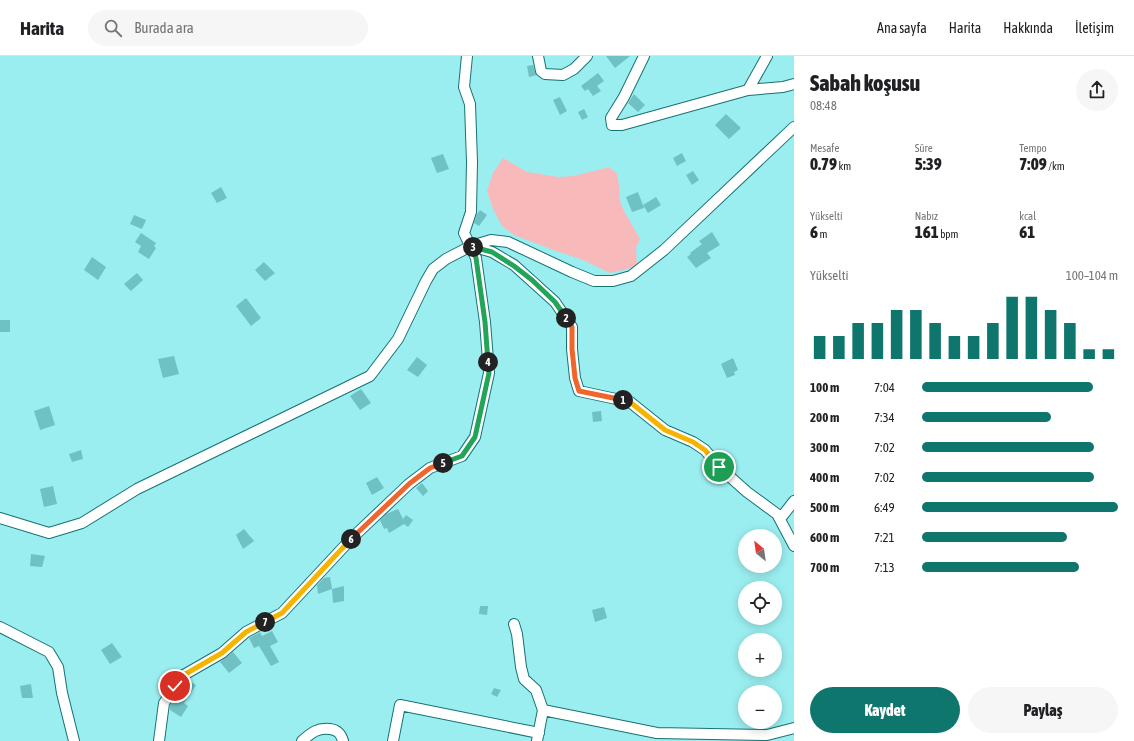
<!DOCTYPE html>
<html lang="tr">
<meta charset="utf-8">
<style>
:root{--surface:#fff;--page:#f6f6f6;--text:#202124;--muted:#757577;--line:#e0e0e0;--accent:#0f766e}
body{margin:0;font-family:"Asap Condensed",sans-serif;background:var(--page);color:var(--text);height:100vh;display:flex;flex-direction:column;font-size:15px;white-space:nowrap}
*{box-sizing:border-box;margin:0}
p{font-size:13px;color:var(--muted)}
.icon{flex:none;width:22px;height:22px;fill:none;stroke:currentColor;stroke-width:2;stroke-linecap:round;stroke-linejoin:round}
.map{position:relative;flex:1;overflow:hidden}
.panel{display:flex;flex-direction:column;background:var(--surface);width:340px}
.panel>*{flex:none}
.needle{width:26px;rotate:331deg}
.tools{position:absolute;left:738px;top:473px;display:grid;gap:8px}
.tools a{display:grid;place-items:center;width:44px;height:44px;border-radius:50%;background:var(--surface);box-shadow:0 2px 10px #0003;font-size:20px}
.pin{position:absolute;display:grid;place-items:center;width:34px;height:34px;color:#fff;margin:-17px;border:2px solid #fff;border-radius:50%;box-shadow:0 1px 4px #0007}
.km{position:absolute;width:20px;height:20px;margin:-10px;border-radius:50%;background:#222;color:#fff;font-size:11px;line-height:20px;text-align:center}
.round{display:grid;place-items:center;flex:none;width:42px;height:42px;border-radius:21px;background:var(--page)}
.headline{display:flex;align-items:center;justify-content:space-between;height:68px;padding:0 16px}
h1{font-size:22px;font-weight:800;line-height:30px}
.stats{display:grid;grid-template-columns:repeat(3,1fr);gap:6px;height:68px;padding:4px 16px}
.stats div{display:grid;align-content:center}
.stats b{font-size:17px;font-weight:800}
.stats small{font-size:11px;font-weight:400}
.stats p{font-size:11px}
.chart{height:112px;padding:8px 16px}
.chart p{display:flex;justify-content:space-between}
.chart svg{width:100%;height:72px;margin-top:4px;stroke:var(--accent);stroke-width:6}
.button{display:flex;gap:8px;margin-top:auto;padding:8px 16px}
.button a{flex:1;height:46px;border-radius:24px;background:var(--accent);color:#fff;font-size:16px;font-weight:800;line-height:46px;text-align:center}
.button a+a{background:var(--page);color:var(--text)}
ul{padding:0 16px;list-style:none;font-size:13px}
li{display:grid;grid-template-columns:64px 48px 1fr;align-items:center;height:30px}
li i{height:10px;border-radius:5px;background:var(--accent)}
header{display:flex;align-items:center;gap:24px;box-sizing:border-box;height:56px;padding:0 20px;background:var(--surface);border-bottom:1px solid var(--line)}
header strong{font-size:19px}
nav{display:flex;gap:22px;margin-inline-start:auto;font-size:14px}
.search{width:280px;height:36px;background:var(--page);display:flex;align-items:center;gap:10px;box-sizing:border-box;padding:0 14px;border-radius:22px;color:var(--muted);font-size:15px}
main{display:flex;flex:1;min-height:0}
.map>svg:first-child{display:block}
.green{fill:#f8b9ba}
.building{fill:#6fc1c3}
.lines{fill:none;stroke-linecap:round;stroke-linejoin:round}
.minor-casing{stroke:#157275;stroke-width:12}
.minor{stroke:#fff;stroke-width:10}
.split-1-casing{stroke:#fff;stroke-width:8}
.split-2-casing{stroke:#fff;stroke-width:8}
.split-3-casing{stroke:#fff;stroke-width:8}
.split-4-casing{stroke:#fff;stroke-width:8}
.split-5-casing{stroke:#fff;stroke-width:8}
.split-6-casing{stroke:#fff;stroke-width:8}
.split-7-casing{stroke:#fff;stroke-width:8}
.split-8-casing{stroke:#fff;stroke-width:8}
.split-1{stroke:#f5b400;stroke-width:5}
.split-2{stroke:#f0652b;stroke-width:5}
.split-3{stroke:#22a559;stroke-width:5}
.split-4{stroke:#22a559;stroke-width:5}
.split-5{stroke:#22a559;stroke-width:5}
.split-6{stroke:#f0652b;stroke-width:5}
.split-7{stroke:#f5b400;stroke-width:5}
.split-8{stroke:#f5b400;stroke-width:5}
</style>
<header>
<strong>Harita</strong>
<div class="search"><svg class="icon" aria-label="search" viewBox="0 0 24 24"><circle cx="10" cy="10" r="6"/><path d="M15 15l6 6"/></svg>Burada ara</div>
<nav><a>Ana sayfa</a><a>Harita</a><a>Hakkında</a><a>İletişim</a></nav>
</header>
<main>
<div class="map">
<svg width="794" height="685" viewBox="0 0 794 685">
<rect width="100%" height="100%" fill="#9beef0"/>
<!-- green -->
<path class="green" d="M503,102L527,116L559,121L574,120L609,111L617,118L619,129L620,145L624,155L640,183L636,192L637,210L627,213L610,217L583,204L556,195L514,179L502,170L493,153L487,135L493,117Z"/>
<!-- building -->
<path class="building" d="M606,0H630L615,12Z
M533,9L535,16L537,19L529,21L527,10Z
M598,17L604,25L597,30L601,35L593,40L588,33L585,35L581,30Z
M634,38L645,49L638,56L628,47Z
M560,41L567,55L560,59L553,44Z
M584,53L588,61L582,64L578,56Z
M726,58L741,72L729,83L715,69Z
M682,97L686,105L677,110L673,102Z
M443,98L449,113L437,117L431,102Z
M693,115L699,124L692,129L686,119Z
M221,131L227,142L217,147L211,137Z
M638,136L644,152L632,156L626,141Z
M656,141L661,149L648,157L643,149Z
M480,154L487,159L479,170L474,167L477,158Z
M134,159L146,164L142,173L130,168Z
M712,176L720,189L707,197L711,202L696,212L687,201L691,198L690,197L702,188L699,185Z
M141,177L156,187L154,190L156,192L149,203L138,196L141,190L135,186Z
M92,201L106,211L98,224L84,214Z
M264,206L275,217L265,225L255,214Z
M137,217L143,224L131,235L124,228Z
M246,242L261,262L251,270L236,250Z
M0,264H10V276H0Z
M174,300L179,318L163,322L158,303Z
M417,301L427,309L418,321L407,314Z
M733,302L738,314L734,316L735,319L727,322L721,308Z
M361,333L371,347L360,354L350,340Z
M49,350L55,369L40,374L34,355Z
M601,355L602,365L593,366L592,356Z
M81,394L83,403L72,406L69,398Z
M377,421L384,432L372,439L366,427Z
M422,427L428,435L423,440L416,432Z
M53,430L57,448L44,451L40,433Z
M398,453L403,463L406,459L413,464L408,471L404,468L389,477L387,472L384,473L380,464L386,458Z
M244,473L254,485L243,493L236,479Z
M31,498L45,500L42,511L30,510Z
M330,521L332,533L318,538L317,529L324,522Z
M344,530V545L333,547L332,533Z
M480,550H488L487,559L479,558Z
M604,551L607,562L595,566L592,554Z
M272,575L278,586L270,590L279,606L271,610L259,590L254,592L249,582L260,576L262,580Z
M112,587L122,601L110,608L101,594Z
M233,596L242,607L229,617L220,606Z
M188,624L196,629L184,647L188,650L181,661L170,654V649Z
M31,628L33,642H22L20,630Z
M494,632L501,634L497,641L491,638Z"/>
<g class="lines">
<defs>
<path id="minor" d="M538,0L541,15L545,18L563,19L574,13L587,0
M644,0L624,41L611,62L612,69H622L748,34L783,31L794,28
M748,34L767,0
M471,190L492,196L514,209L555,246L572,271V293L575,322L579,335L630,346L665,374L693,386L705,394L719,411L747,436L777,458L794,490
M0,462L49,477L82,467L137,433L370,320L398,283L426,225L433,213L446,203L471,190L491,184L508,186L572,216L594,225H613L631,220L664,194L794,71
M780,463L794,445
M514,568L517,578L521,611L524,623L536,634L543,654L657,677L767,679L794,672
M0,571L49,596L58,611L62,637L74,685
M159,685L164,647L182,620L222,597L246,576L282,557L352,482L409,428L430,412L462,400L475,381L489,317L485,266L476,202L464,177L471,156L472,106L470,48L464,31L467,0
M302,685C311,677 318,671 330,673C338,674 341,678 343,685
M393,685L400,649L539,677
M537,685L543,654"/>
</defs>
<!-- minor casing -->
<use href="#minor" class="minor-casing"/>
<!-- minor -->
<use href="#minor" class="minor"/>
</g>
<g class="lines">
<defs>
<path id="split-1" d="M623,344L630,346L665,374L693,386L705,394L719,411"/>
<path id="split-2" d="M566,262L572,271V293L575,322L579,335L623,344"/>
<path id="split-3" d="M473,191L492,196L514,210L532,224L555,246L566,262"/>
<path id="split-4" d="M473,191L471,190L476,202L485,266L488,306"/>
<path id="split-5" d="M443,407L462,400L475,381L489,317L488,306"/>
<path id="split-6" d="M351,483L409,428L430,412L443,407"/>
<path id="split-7" d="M265,566L282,557L351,483"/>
<path id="split-8" d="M175,630L182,620L222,597L246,576L265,566"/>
</defs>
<!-- split-1 casing -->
<use href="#split-1" class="split-1-casing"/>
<!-- split-2 casing -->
<use href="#split-2" class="split-2-casing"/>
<!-- split-3 casing -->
<use href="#split-3" class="split-3-casing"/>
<!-- split-4 casing -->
<use href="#split-4" class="split-4-casing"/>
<!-- split-5 casing -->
<use href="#split-5" class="split-5-casing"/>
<!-- split-6 casing -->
<use href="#split-6" class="split-6-casing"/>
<!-- split-7 casing -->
<use href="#split-7" class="split-7-casing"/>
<!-- split-8 casing -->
<use href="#split-8" class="split-8-casing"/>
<!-- split-1 -->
<use href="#split-1" class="split-1"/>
<!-- split-2 -->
<use href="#split-2" class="split-2"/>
<!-- split-3 -->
<use href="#split-3" class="split-3"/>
<!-- split-4 -->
<use href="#split-4" class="split-4"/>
<!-- split-5 -->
<use href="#split-5" class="split-5"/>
<!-- split-6 -->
<use href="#split-6" class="split-6"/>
<!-- split-7 -->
<use href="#split-7" class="split-7"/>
<!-- split-8 -->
<use href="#split-8" class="split-8"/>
</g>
</svg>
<div class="tools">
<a><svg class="needle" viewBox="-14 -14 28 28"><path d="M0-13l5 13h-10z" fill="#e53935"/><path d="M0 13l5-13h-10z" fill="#757577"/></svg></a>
<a><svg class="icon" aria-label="locate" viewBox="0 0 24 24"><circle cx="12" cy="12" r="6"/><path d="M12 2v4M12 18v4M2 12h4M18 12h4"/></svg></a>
<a>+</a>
<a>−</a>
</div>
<div class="pin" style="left:719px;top:411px;background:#1e9e55"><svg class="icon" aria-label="arrive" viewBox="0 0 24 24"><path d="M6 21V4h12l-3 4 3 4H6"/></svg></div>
<div class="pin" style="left:175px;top:630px;background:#d93025"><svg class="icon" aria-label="check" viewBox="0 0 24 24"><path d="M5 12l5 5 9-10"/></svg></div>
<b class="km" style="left:623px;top:344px">1</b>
<b class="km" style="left:566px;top:262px">2</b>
<b class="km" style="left:473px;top:191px">3</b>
<b class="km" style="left:488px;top:306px">4</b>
<b class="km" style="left:443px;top:407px">5</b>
<b class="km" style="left:351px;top:483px">6</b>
<b class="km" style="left:265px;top:566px">7</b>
</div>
<section class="panel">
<div class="headline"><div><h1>Sabah koşusu</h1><p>08:48</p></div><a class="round"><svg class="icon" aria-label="share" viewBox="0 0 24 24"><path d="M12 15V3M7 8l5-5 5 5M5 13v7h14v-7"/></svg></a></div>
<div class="stats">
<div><p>Mesafe</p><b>0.79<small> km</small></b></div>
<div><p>Süre</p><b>5:39</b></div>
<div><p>Tempo</p><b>7:09<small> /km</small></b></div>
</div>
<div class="stats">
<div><p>Yükselti</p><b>6<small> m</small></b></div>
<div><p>Nabız</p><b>161<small> bpm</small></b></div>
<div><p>kcal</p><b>61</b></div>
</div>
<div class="chart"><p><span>Yükselti</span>100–104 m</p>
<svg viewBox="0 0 160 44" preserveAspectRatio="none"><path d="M5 44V30M15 44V30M25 44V22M35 44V22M45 44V14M55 44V14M65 44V22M75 44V30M85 44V30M95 44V22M105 44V6M115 44V6M125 44V14M135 44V22M145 44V38M155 44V38"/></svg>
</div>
<ul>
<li><b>100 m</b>7:04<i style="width:87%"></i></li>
<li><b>200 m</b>7:34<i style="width:66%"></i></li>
<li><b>300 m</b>7:02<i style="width:88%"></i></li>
<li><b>400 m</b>7:02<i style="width:88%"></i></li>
<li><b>500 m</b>6:49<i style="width:100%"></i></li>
<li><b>600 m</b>7:21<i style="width:74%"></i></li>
<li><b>700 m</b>7:13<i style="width:80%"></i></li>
</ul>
<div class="button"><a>Kaydet</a><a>Paylaş</a></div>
</section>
</main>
